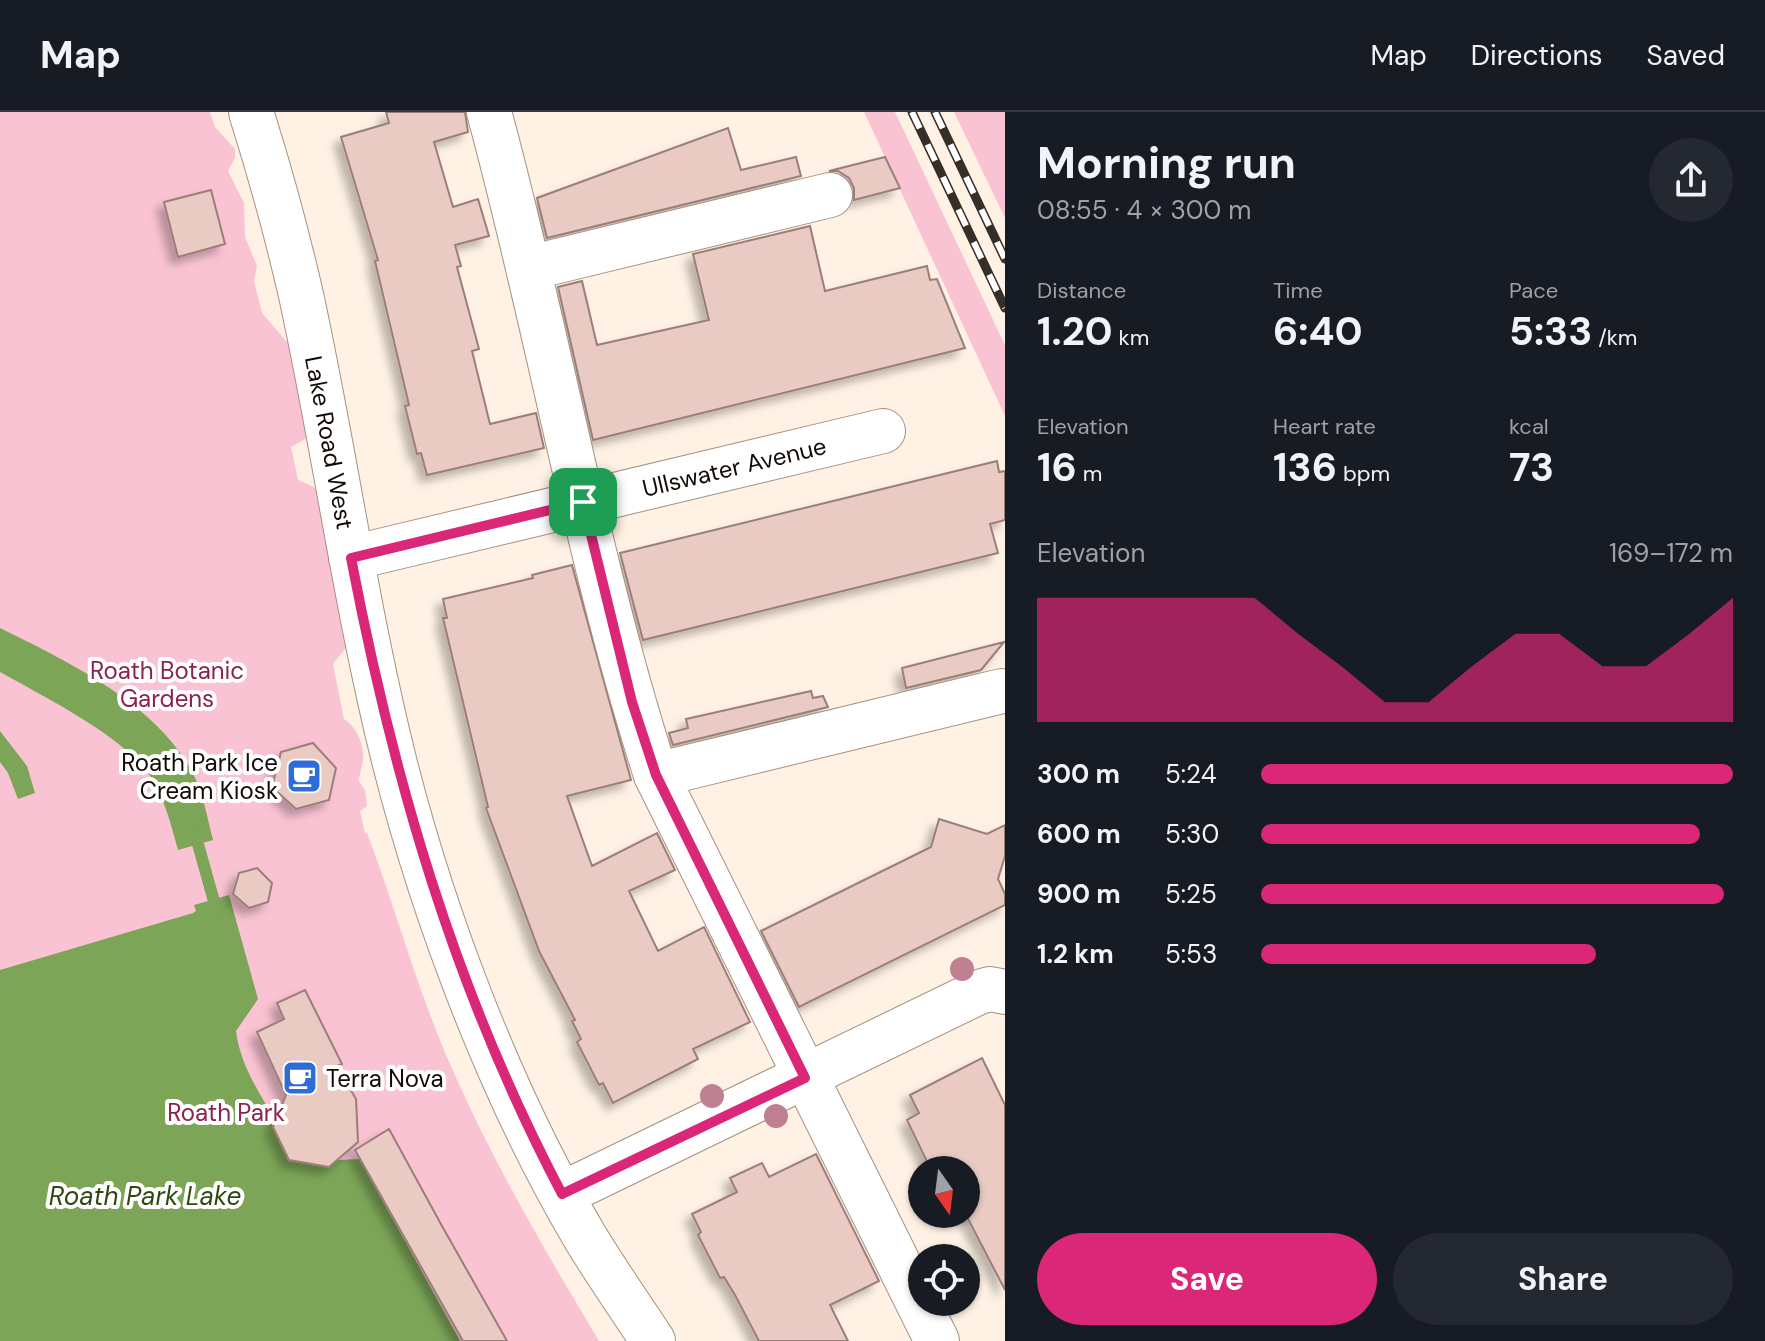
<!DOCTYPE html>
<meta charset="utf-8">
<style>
:root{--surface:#171b24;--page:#242831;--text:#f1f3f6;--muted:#9ea1a6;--line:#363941;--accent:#db2777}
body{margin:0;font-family:"DM Sans",sans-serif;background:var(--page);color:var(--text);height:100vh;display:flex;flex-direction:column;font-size:30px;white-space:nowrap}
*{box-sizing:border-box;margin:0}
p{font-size:26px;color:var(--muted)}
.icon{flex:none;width:44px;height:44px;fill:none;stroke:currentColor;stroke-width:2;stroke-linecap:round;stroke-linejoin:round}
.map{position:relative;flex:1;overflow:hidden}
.details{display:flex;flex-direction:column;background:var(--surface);width:760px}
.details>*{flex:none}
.needle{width:52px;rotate:166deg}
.tools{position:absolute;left:908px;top:1044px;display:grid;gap:16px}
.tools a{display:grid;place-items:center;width:72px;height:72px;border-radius:50%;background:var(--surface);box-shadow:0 2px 6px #0004;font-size:40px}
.pin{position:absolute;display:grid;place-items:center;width:68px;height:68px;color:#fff;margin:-34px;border-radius:16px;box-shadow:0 4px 12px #0006}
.round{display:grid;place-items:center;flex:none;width:84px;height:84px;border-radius:42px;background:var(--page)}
.headline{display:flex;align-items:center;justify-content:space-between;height:136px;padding:0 32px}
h1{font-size:44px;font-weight:700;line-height:60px}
.stats{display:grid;grid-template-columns:repeat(3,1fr);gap:12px;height:136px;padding:8px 32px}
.stats div{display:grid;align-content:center}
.stats b{font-size:40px;font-weight:700}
.stats small{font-size:22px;font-weight:400}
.stats p{font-size:22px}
.chart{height:224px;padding:16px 32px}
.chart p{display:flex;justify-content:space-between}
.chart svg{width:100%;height:144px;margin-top:8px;fill:var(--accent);opacity:.7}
.primary-button{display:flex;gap:16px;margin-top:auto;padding:16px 32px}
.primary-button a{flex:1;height:92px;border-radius:48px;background:var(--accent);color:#fff;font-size:32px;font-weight:700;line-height:92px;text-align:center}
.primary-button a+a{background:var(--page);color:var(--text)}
ul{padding:0 32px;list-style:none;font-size:26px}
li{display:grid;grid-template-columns:128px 96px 1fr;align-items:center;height:60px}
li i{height:20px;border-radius:10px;background:var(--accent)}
header{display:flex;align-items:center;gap:48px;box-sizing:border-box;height:112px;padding:0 40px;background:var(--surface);border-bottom:2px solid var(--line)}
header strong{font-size:38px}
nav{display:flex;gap:44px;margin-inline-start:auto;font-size:28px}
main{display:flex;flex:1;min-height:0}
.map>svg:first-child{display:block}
.green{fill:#fac3d3}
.water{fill:#7ca557}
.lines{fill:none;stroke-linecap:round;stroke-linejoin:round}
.stream{stroke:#7ca557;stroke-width:12}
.building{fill:#eacbc4;stroke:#9b7e78;stroke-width:2;filter:url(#shadow)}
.minor-casing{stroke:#a5917e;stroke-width:46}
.minor{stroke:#fff;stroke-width:44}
.rail-casing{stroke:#362e27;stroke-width:9}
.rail{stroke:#fff;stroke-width:6;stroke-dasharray:18;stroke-linecap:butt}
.tree{fill:#bf8092}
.route-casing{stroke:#fff;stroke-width:16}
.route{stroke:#db2777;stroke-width:10}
.labels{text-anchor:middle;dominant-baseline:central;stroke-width:8;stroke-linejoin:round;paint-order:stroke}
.street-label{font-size:24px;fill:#120b05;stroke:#fff}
.park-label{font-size:24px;fill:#8b224e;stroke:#fff}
.poi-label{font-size:24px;fill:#120b05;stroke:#fff;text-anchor:end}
.water-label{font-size:26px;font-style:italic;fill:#2e4810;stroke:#fff}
</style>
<header>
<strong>Map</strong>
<nav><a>Map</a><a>Directions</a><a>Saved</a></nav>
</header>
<main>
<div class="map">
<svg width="1005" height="1229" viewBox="0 0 1005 1229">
<defs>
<filter id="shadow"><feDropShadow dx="-7" dy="7" stdDeviation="4" flood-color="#0004"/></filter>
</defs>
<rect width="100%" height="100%" fill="#fff2e5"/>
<!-- green -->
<path class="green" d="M0,0H210L215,15L235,37V46L228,59L244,91L245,125L257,154L254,169L262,201L286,229L302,239L309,325L291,335L298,368L314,375L326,394L349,532L333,552L344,607C356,614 365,633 363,649C362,656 359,662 359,669L365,678L367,694L360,699L365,721H367C397,800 419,884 454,961C495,1054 547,1142 599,1229H0Z
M864,0H895L1005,233V304Z
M954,0H1005V106Z"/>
<!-- water -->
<path class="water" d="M0,516C65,548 155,591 191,658C203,679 207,705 213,728L178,738C171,713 164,684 149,662C121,623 43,584 0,560Z
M0,619L27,654L35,681L18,687L8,661L0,650Z
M229,783L258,887L236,919C240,951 258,980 275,1007L273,1015L289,1048L329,1055L337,1048L360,1047L460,1229H0V858L193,801L196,799L194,793Z"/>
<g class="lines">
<!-- stream -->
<path class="stream" d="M194,718L217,800"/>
</g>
<!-- building -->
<path class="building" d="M386,0H465L468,20L434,30L453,95L478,87L489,124L455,133L461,154L457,155L479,237L472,239L490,312L536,301L544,336L427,363L421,341L417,342L405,294L409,293L375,149L378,148L341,25L389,11Z
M728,16L741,58L796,45L801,64L547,126L537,86Z
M885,45L900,76L854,88V76L849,66L838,59H829Z
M211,78L225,132L178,145L164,90Z
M810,114L825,179L927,154L930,168L937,167L965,236L593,328L558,175L582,169L597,233L673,216L709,208L693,142Z
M997,349L999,360L1005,359V408L990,412L998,441L643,528L620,441Z
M572,453L631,668L567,684L592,754L657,721L675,758L629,779L658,839L704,815L750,910L693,937L698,947L613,991L603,971L599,973L577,930L581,927L572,909L575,908L539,839L486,696L488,695L443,506H447L443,487L533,466L532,463Z
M1004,530L981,558L906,576L902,556Z
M811,579L813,586L823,584L828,595L673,633L669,621L688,616L686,607Z
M313,631L336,656L329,688L296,697L272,675L281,640Z
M939,707L987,722L1005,713V744L998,767L1005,782V793L799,895L761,819L931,735Z
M257,756L272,771L268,790L249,796L233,782L239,761Z
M305,878L342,952L337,954L356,987L358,1030L329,1055L289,1048L273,1015L286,983L257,920L284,907L277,891Z
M982,946L1005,993V1178L966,1103V1058H931L907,1008L919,1001L910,983Z
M389,1017L442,1114L507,1229H463L355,1038Z
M816,1042L879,1169L830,1193L848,1229H759L735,1183L724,1165L720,1166L698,1123L701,1120L692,1102L737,1080L730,1066L762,1051L769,1065Z"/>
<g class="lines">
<defs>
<g id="minor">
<path id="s1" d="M251,0C270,60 287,122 301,183C335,339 356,497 395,652C435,809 502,985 585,1125C606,1160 630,1194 653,1229"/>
<path d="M489,0C549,220 586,446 656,663L937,1229"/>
<path d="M529,156L830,83"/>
<path id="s2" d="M351,446L883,319"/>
<path d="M656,663L1002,579"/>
<path d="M562,1082L979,880L990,877L1005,880"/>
</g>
</defs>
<!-- minor casing -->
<use href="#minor" class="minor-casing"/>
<!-- minor -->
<use href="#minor" class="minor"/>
<defs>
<path id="rail" d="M912,0L1005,196
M935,0L1005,147"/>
</defs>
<!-- rail casing -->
<use href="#rail" class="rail-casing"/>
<!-- rail -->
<use href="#rail" class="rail"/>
</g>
<!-- trees -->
<g class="tree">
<circle cx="962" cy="857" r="12"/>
<circle cx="712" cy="984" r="12"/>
<circle cx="776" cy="1004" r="12"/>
</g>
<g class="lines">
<defs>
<path id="route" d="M583,390L632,590L656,663L805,966L562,1082C455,879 394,670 351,446Z"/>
</defs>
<!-- route casing -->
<use href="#route" class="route-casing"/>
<!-- route -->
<use href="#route" class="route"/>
</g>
<!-- icons -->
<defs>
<symbol id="cafe-square" viewBox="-11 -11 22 22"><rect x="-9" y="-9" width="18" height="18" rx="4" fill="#2d6cd9" stroke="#fff"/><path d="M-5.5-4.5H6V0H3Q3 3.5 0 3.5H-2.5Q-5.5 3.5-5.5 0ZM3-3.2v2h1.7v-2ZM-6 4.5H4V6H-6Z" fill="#fff"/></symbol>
</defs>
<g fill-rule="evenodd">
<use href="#cafe-square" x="284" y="644" width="40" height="40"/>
<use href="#cafe-square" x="280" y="946" width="40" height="40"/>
</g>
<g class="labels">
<!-- street labels -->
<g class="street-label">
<text stroke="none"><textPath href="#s1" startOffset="340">Lake Road West</textPath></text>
<text stroke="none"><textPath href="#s2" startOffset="394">Ullswater Avenue</textPath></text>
</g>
<!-- park labels -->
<g class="park-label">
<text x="167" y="558">Roath Botanic<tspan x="167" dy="28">Gardens</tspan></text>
<text x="226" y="1000">Roath Park</text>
</g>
<!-- poi labels -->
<g class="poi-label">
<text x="278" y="650">Roath Park Ice<tspan x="278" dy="28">Cream Kiosk</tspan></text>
<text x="326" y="966" text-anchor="start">Terra Nova</text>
</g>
<!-- water labels -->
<g class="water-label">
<text x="145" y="1084">Roath Park Lake</text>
</g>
</g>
</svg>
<div class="tools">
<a><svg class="needle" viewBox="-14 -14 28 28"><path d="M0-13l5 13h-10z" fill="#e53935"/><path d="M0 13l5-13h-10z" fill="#9ea1a6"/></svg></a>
<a><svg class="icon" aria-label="locate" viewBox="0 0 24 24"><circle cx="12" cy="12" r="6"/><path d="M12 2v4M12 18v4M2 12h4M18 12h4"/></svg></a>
</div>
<div class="pin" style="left:583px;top:390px;background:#1e9e55"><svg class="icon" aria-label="arrive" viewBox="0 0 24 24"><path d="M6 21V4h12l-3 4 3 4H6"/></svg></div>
</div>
<section class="details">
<div class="headline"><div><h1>Morning run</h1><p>08:55 · 4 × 300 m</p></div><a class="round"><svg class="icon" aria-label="share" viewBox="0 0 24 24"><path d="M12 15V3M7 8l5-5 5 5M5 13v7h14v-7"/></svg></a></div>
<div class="stats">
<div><p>Distance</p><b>1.20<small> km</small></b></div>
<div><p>Time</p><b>6:40</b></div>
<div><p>Pace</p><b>5:33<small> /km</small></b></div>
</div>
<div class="stats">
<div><p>Elevation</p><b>16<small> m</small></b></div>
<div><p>Heart rate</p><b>136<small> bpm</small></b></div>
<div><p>kcal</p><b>73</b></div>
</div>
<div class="chart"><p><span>Elevation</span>169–172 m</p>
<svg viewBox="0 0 160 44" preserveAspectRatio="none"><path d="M0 44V6L10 6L20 6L30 6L40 6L50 6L60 17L70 27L80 38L90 38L100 27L110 17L120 17L130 27L140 27L150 17L160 6V44z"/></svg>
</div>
<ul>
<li><b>300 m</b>5:24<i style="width:100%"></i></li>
<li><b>600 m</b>5:30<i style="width:93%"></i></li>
<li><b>900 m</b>5:25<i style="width:98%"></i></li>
<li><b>1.2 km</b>5:53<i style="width:71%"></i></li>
</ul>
<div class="primary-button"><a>Save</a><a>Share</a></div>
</section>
</main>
